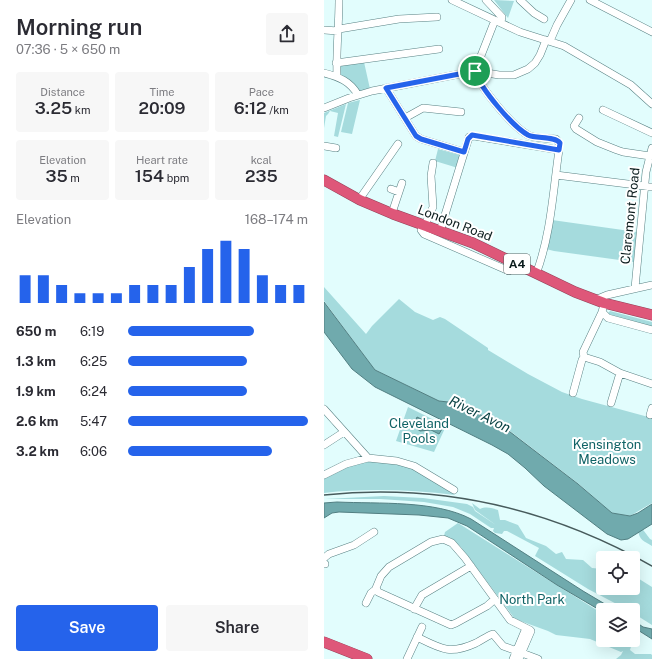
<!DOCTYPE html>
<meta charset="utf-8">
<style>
:root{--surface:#fff;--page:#f7f7f7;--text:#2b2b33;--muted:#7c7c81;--accent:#2563eb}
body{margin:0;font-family:"Public Sans",sans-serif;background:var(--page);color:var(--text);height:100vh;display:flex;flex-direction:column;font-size:15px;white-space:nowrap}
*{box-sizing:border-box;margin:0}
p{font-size:13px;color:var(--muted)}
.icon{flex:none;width:22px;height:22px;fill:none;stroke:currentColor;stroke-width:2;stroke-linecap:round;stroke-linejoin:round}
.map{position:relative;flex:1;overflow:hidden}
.details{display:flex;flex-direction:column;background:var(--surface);width:324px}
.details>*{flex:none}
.buttons{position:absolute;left:272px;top:551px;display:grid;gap:8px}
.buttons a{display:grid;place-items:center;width:44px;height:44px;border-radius:4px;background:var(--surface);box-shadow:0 4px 16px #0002;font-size:20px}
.pin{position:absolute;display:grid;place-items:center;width:34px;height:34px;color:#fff;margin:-17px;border:2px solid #fff;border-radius:50%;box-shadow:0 1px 4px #0007}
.round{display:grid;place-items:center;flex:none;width:42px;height:42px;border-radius:4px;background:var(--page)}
.overview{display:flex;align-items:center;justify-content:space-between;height:68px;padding:0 16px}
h1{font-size:22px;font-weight:600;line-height:30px}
.figures{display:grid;grid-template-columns:repeat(3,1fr);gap:6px;height:68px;padding:4px 16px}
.figures div{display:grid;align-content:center;border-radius:4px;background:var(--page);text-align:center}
.figures b{font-size:17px;font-weight:600}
.figures small{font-size:11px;font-weight:400}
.figures p{font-size:11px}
.chart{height:112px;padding:8px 16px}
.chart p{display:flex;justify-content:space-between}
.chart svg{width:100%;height:72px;margin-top:4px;stroke:var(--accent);stroke-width:6}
.action{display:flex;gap:8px;margin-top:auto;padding:8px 16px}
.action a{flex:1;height:46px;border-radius:4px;background:var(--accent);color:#fff;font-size:16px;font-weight:600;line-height:46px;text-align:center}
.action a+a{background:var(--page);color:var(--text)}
ul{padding:0 16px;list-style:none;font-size:13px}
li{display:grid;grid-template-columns:64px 48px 1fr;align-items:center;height:30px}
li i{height:10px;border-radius:5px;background:var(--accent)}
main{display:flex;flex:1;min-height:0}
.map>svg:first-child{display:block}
.green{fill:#a5dbdd}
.water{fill:#70aaad;stroke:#527f82}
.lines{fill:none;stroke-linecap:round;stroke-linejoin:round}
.minor-casing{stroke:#598284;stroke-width:8}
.highway-casing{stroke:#944259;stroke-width:11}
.minor{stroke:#fff;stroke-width:7}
.highway{stroke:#de5779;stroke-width:10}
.rail{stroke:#475b5c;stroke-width:1.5}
.route-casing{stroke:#fff;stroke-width:8}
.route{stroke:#2563eb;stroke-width:5}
.labels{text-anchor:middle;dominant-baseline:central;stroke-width:4;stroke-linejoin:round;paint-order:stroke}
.shield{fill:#fff;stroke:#546061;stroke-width:1}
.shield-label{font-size:12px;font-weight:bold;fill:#0b1c1d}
.street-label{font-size:13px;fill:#0b1c1d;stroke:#fff}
.park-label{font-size:13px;fill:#106366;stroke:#fff}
.water-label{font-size:14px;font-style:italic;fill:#0a4244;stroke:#fff}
</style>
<main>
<section class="details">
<div class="overview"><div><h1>Morning run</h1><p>07:36 · 5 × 650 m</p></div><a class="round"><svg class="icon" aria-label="share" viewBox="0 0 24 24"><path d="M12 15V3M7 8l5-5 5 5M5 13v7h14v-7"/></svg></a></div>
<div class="figures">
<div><p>Distance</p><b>3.25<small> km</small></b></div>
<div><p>Time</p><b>20:09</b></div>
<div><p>Pace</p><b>6:12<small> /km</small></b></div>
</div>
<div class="figures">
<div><p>Elevation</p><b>35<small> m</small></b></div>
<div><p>Heart rate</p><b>154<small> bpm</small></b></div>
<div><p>kcal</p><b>235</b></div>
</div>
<div class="chart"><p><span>Elevation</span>168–174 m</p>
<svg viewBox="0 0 160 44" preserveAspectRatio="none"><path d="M5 44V27M15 44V27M25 44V33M35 44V38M45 44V38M55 44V38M65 44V33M75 44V33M85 44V33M95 44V22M105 44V11M115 44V6M125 44V11M135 44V27M145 44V33M155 44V33"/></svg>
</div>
<ul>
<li><b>650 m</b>6:19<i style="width:70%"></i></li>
<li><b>1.3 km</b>6:25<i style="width:66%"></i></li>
<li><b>1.9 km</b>6:24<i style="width:66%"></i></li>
<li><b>2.6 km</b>5:47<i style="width:100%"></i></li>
<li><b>3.2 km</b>6:06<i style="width:80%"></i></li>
</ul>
<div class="action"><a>Save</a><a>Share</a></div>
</section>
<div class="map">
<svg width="328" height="659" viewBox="0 0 328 659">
<rect width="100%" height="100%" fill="#e2fdfd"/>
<!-- green -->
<path class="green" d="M170,0L190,1L184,18Z
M40,62L46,89L35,92L17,76L15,65Z
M36,100L28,134L17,132L24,103Z
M22,104L14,137L10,136L14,113L6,111L4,114L2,116L0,128V113Z
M114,149L136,155L137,157L134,168L111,161Z
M228,220L313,232L310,262L230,251L222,249Z
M0,287L42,334L48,326L75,299L91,312L109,320L116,317L121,319L164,348V350L204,374L238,392L258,399L328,418V503L306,516L288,513L256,485L177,424L132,403H124L115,401L51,370L0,301Z
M286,311L328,322V328L286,316L284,313Z
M84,407L122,426L110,452L72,441Z
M44,460L85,466L131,495C88,490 44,488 0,493V477L23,466Z
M60,496L99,498L143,504L149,507L151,511L172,525L151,510L148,503L156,509C162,506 168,508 174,510L176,520H181L194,525L202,538L222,546L232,554L238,552L242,559L259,560L268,568L279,569V588H309V572L312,577L328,587V625L309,613V610H304L264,589L211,556L215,548L183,531H180L178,534L171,533L169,531L170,528H167L146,514L129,507L100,502L56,499H1Z
M134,523L279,614V640H309L306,650L311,654H327L328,655V659H292L297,655L299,651L297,652L266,639L232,635L224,631L191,619L137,547L127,538L120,536L121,532Z
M317,527L326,539L328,540V546C320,541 315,540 314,530Z"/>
<!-- water -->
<path class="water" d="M0,302L51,370L115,401L133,403L177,425L254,484L288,513L306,516L314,513L328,504V524L304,539L297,540L283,534L220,486L201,468L184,454L168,445L51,387L28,369L0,332Z
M93,417L118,429L115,434L107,430L96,431C90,427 90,424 93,417Z
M13,502C55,504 111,500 147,519L259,591L291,610H279V612L233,585L143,526L124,518L95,515L15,512L8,513L0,518V503Z
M309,620L319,627L328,629V639L309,627Z"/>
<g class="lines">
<defs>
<path id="minor" d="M128,0L196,32L240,46L307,85L328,104
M162,0L178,17L177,22
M196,0L210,13L220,19
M266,0L328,32
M15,29L75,19L113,17
M0,30L14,31
M226,41L233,25L247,0
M12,63L115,49
M151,71C156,88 189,127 204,135C212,139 223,138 232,139L235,143V150
M151,71L171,20
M0,73C15,77 26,81 34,95
M13,76C12,51 15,25 15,0
M62,88L92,136L97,139L140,152
M0,108L25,98L48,91L151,71L175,75H190L204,69L211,63L216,55L222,40
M279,110L328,133
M81,118L99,108L137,112
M255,118L250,126L252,129L273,142L293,150L299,152L326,156
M0,146L12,148
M232,175L328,187
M67,189L75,192
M36,200L37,197L74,144
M68,213L78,183
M99,225L97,230L100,234L185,271L190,263
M101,225L109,207L107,176L109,163
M116,231L145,137L150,136L235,150C229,191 227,235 212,274
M311,288L322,172L328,148
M271,300L283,295L328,285
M279,308L278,312L284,318L328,330
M260,357L276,362L296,373L328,384
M249,393L258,360L260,357L259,352L278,312
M287,403L296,373
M0,409L44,458
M326,415L328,408
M0,445L20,432
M0,475L22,464L44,458L73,461L90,466L130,490
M0,558L5,554L30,545L50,532
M0,564H1
M171,599L163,606L132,623L127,625L54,592L52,588L57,576L65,567L107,542L119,539L128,543L141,558L186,620L202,628
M42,603L47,593L52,589
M90,609L98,595L147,566
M93,637C117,649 126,655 152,643C158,640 163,636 169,634L179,646L214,659
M83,659L98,627
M189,659L202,628L206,630L207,631L195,659"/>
<path id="highway" d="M0,180L36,200L69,214L149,243L251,292L280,303L328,315
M0,642L43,659"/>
</defs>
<!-- minor casing -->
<use href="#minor" class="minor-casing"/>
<!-- highway casing -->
<use href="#highway" class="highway-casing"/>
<!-- minor -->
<use href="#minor" class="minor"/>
<!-- highway -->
<use href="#highway" class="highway"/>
<!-- rail -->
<path class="rail" d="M0,495C116,483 227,509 328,566"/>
</g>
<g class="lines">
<defs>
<path id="route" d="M151,71C156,88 188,126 204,135C212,139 231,136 236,143L235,150L148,135L144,139L140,152L97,139L92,136L62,88Z"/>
</defs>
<!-- route casing -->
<use href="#route" class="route-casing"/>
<!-- route -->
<use href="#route" class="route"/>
</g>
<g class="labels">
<!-- shield labels -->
<rect class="shield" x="180" y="254" width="26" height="20" rx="3"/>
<g class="shield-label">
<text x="193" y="264">A4</text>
</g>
<!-- street labels -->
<g class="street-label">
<text transform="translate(306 216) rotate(-84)">Claremont Road</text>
<text transform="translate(131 223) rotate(21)">London Road</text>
</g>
<!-- park labels -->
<g class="park-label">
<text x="95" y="423">Cleveland<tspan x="95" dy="15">Pools</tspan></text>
<text x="283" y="444">Kensington<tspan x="283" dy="15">Meadows</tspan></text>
<text x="208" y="599">North Park</text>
</g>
<!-- water labels -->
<g class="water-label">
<text transform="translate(156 414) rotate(26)">River Avon</text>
</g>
</g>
</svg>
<div class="buttons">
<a><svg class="icon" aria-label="locate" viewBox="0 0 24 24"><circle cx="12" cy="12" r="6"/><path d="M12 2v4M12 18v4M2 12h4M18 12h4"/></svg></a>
<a><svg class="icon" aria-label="layers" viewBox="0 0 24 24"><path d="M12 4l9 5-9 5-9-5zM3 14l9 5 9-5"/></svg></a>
</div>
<div class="pin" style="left:151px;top:71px;background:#1e9e55"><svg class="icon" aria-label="arrive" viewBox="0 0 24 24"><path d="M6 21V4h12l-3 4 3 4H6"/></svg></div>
</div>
</main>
